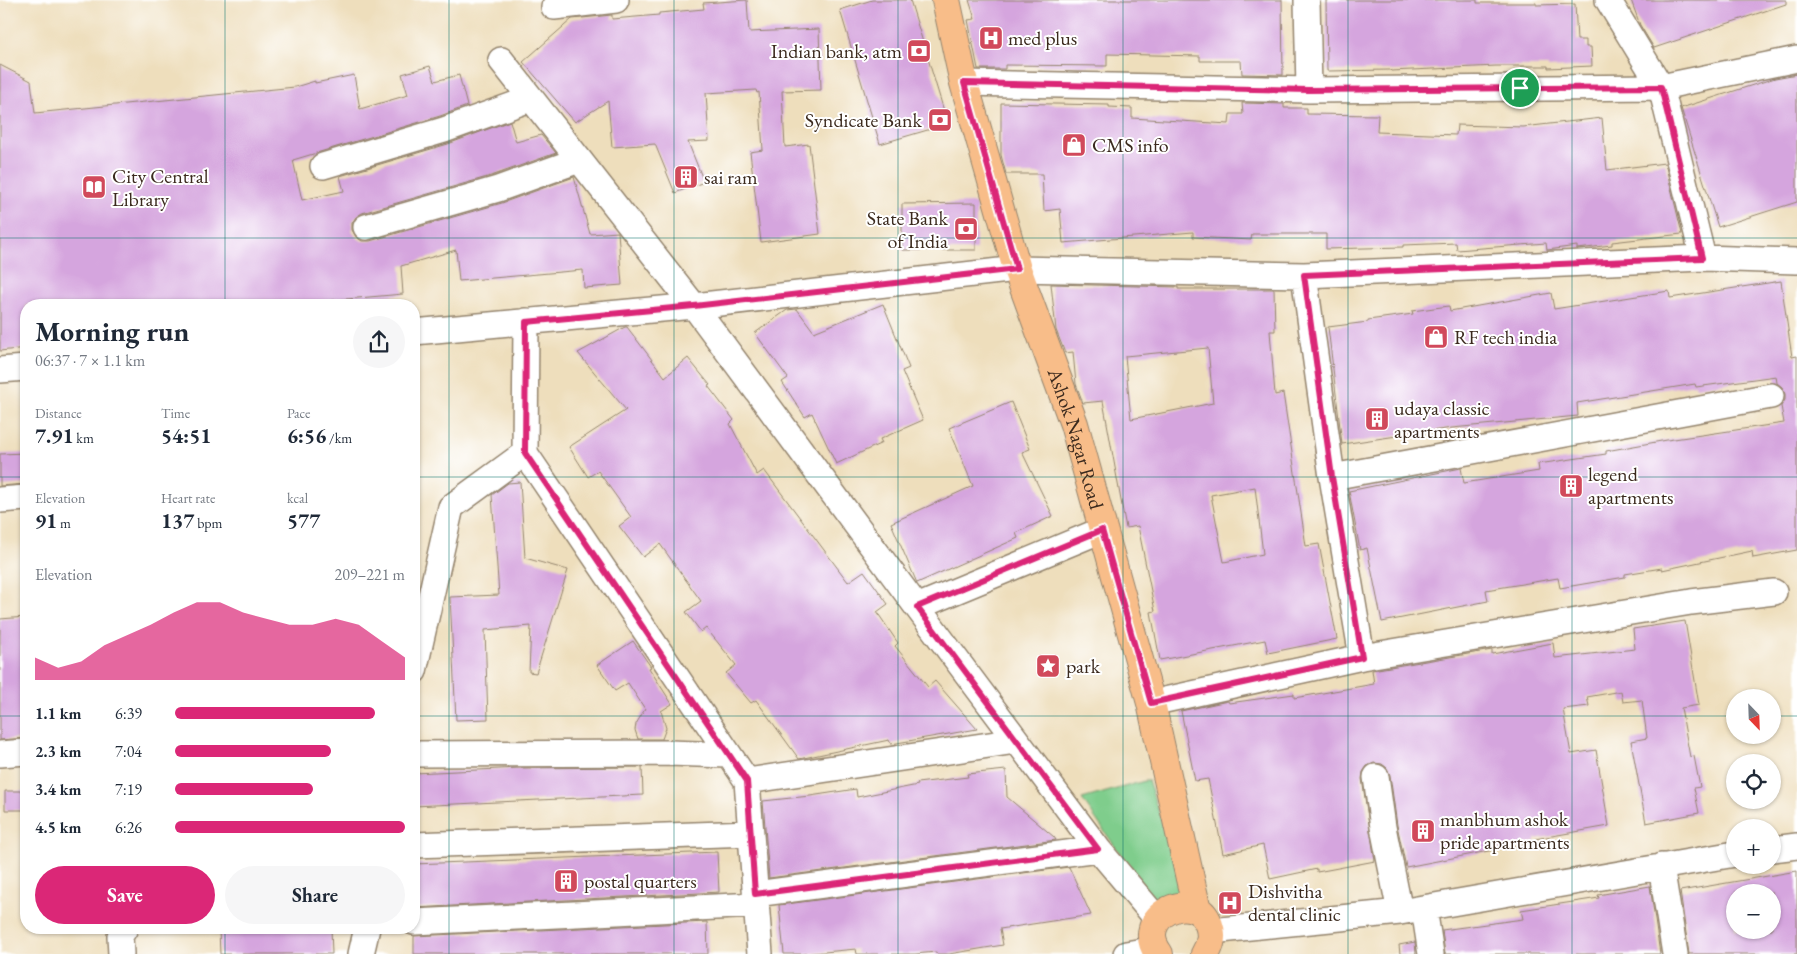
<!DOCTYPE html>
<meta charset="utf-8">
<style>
:root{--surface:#fff;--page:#f6f6f7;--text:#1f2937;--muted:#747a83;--accent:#db2777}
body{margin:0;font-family:"EB Garamond",serif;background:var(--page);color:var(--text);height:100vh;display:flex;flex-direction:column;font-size:19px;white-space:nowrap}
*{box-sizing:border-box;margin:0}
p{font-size:16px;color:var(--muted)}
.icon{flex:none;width:28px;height:28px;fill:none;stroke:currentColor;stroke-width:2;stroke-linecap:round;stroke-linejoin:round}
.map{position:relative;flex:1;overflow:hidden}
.details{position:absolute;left:20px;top:299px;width:400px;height:635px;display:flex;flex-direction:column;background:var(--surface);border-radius:20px;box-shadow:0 1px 4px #0004}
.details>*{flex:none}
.needle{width:32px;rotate:157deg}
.fabs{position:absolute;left:1726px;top:689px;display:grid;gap:10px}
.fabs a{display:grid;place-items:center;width:55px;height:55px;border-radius:50%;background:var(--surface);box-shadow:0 1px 4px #0004;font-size:25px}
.pin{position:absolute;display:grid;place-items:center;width:42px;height:42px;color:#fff;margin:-21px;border:2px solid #fff;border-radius:50%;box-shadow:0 1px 5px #0007}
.round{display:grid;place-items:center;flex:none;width:52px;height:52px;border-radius:26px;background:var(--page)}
.overview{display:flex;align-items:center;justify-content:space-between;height:85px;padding:0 15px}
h1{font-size:28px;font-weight:700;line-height:38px}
.stats{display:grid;grid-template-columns:repeat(3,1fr);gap:8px;height:85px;padding:5px 15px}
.stats div{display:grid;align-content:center}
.stats b{font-size:21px;font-weight:700}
.stats small{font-size:14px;font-weight:400}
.stats p{font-size:14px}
.chart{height:140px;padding:10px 15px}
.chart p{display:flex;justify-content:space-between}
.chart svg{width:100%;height:90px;margin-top:5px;fill:var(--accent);opacity:.7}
.action{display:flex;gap:10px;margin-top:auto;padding:10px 15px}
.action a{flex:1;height:58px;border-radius:30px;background:var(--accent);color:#fff;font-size:20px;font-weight:700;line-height:58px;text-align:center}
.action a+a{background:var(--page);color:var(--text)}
ul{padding:0 15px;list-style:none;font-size:16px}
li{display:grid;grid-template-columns:80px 60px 1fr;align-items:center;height:38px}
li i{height:12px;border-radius:6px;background:var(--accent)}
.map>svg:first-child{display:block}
.green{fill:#7fcd8c;stroke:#5d7c55}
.building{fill:#d5a5de;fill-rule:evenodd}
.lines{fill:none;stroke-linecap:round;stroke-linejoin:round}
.minor-casing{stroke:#94846d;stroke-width:28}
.major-casing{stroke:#94846d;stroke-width:30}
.minor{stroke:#fff;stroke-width:25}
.major{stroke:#f8bd89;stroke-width:28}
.route-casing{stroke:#fff;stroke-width:10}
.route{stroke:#db2777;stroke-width:6}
.grid{fill:none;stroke:#0f766e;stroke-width:1;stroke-opacity:0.55}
.labels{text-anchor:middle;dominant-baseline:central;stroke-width:4;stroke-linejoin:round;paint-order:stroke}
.poi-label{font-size:20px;fill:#3b2a1e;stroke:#fff;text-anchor:start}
.street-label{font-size:20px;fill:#3b2a1e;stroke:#fff}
</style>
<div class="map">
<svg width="1797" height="954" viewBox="0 0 1797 954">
<rect width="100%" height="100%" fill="#fff"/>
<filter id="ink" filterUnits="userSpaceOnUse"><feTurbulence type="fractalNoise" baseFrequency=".02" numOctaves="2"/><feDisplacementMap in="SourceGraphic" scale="10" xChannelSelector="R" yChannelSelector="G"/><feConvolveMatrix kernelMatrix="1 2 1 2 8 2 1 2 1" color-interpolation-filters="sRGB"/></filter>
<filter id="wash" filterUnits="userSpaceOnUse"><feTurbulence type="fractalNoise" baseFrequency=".0096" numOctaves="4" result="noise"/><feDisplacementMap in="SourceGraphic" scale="20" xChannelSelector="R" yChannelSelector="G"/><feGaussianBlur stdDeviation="1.12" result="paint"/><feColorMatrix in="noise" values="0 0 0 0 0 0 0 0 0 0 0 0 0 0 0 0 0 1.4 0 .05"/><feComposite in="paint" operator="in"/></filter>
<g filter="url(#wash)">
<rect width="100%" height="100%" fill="#eedebc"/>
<!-- green -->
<path class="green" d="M1148,780L1187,896L1152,900L1082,799Z"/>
<g id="blocks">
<!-- building -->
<path class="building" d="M747,0L749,32L819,29L821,90L782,91L785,147L809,144L820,234L761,242L750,152L763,150L759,92L757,93L756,90L706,93L709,141L688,142L704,182L675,193L655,144L612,147L608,101L575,122L523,62L572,19L612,15V19L659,15V13L704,9L703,3Z
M872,0H910L948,124L880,144L840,10Z
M969,0H1282L1283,75L1242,74L1241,61H1200V56L1107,54V66L1005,65V69H978L968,20L975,19Z
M1326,0H1477V3H1536V5L1575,4L1577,40H1586V47H1591L1592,66L1548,68V66H1496L1391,71L1390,70L1327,71Z
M1631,0H1786V4L1654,48L1640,25Z
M0,65L31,81L35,113L295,87L315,81V83L354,75L360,109L408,95L402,74L430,66L435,81L459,75L467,106L440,116L293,160L302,200L344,191L340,176L448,144L510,121L516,142L541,135L556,153L494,175L362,213L356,217L352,223V230L356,237L362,241H370L502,203L574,177L590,234L618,232L622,285L584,288L583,270L459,281L456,250L401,266L403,294L324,301L325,305H26V348L0,351Z
M1797,74V202L1718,227L1681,108L1775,78Z
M1001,103L1109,105V107L1132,108V118L1229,124L1230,114H1243L1242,103L1284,104V108H1307V114L1378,115L1377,132L1456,135L1457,125L1523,127L1602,118L1607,170L1665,163L1682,234L1612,242V245L1577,249V246L1547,250L1546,243L1457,250L1456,243L1403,245V247L1326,249V234H1252L1251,240L1193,237V232L1063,243L1060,209L1044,211L1042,174H1006L1001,155Z
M976,203V250H902V204Z
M1781,281L1792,357L1797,356V550L1753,558L1752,551L1662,570V568L1625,574V577L1560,588L1558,578L1486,590L1488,601L1382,622L1367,548L1360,550L1349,491L1461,468L1464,483L1539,471L1538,464L1606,454V451L1667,440L1784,423L1781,406L1785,400V394L1782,387L1777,383L1776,376L1696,387L1695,384L1577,403L1578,416L1452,428L1342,444L1328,327L1368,322V320L1413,314L1412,311L1449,306L1450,311L1551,293L1554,309L1669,291L1670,298Z
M1051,284L1178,287V289H1274L1275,331H1270L1275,395L1283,393L1306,546L1319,544L1337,639L1268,653L1265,640L1160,660L1151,612L1155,611L1138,526L1126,528L1103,401L1083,403L1076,384L1073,352L1065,353L1056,330ZM1208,348L1213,403L1131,419L1125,356ZM1255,487L1263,554L1224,562L1211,495Z
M883,304L909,368L902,371L923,420L880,439L882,443L836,464L812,413L805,417L782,382L788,378L755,333L787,310L797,309L814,332Z
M625,327H627L665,377L688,358L710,385L708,386L734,420L730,424L757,475L764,470L848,582L864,571L888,604L877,612L898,643L895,646L928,687L935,681L977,729L891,744L889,740L799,759L756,700L751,703L726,673L736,665L706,628L701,632L686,612L701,601L660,544L643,557L619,526L631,517L598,471L588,477L569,447L626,410L578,353Z
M1011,402L1030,449L1022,452L1053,516L1016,533L1018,538L917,583L891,523L973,486L949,428Z
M26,453V484L0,486V454Z
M520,482L525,558L568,570L536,673L529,672L531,626L485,630L488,719L456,720L450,597L499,595L492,495L508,483Z
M26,617V738L0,740V619Z
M1685,621L1699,705L1681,708L1690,757L1694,756L1700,787L1694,788L1699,813L1646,823L1631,741L1647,738L1642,700L1623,702L1621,691L1587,697L1589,706L1563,709L1571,754L1596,750L1609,826L1535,839V842L1406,867L1397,825L1390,775L1387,768L1382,764L1374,763L1367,766L1363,772L1362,779L1375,861L1317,872V869L1270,879L1263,845L1223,854L1208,779L1195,781L1181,711L1228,701L1229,703L1294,694V698L1374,684L1372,670L1492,650V654L1553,643L1555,658L1635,649L1633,629Z
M633,641L651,667L649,668L672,704L661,711L666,728L662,739H638L635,730L636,724L645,709L628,683L615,691L597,665Z
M642,767L643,795L414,806V773L520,768Z
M1006,770L1007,797L1054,837L1056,840L769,878L763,801L810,796L856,789L857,797L918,785L917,783L968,777L967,774Z
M5,791H26V810H5Z
M717,852L719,892L414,908V864Z
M1069,867L1091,915L1000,929L1003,945L949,954H937L936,952L915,954H857L856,949L803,954H784L779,905Z
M1797,871V954H1689L1680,891ZM1735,892H1772V930H1735Z
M1650,886L1660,954H1445L1442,930L1523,919L1521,910L1599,898L1598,895Z
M707,922L708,954H414V936Z
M331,928L332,954H220L219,930Z
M1415,942L1416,954H1400L1399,945Z"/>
</g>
</g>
<g filter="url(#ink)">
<use href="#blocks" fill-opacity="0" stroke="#94846d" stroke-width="1"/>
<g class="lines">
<defs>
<path id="minor" d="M1307,0L1309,90
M1608,0L1661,87L1703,258
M554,7L616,0
M501,60L694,306L917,607L1098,849L1157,919
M964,83L1309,90L1661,87L1797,59
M323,166L444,130L530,99
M366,227L498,189L579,160
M1304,275L1332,477L1362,657
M526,321L525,453L747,781L760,954
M414,332L694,306L1017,269L1304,275L1703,258L1797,261
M0,370L26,368
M1332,477L1771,396
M0,500L26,498
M917,607L1102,530
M414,671L451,507L525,453
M1151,703L1362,657L1691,602L1774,592
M0,754L26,752
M414,754L669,753L727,755
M1376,777L1383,827L1400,912
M747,781L1016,741
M414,845L751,833
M1772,849L1797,846
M1661,866L1675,954
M755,894L1098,849
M1424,908L1431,954
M414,922L756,905
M1211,931L1400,912L1735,854
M121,954L120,936L125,928
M361,954L367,928
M1126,954L1155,949"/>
<g id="major">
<path id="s1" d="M946,0L964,83L1017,269L1074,424L1151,703L1197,910"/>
<path d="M1159,954C1131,917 1195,885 1209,925C1213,936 1211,945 1205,954"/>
</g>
</defs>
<!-- minor casing -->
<use href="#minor" class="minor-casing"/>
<!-- major casing -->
<use href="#major" class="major-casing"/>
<!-- minor -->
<use href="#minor" class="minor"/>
<!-- major -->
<use href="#major" class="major"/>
</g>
</g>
<g class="lines" filter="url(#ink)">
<defs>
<path id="route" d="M964,83L1308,90L1661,87L1702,258L1304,275L1332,477L1362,657L1151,703L1102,530L917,607L1098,849L755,894L747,781L525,453L526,322L694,306L1017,269Z"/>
</defs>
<!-- route casing -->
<use href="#route" class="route-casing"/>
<!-- route -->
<use href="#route" class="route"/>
</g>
<!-- grid -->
<path class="grid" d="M225,0V305M449,0V954M674,0V954M898,0V954M1123,0V954M1348,0V954M1572,0V954M0,238H1797M0,477H26M414,477H1797M0,716H26M414,716H1735M1772,716H1797M225,928V954"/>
<!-- icons -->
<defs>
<symbol id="hospital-square" viewBox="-11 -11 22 22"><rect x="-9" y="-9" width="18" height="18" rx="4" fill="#d1495b" stroke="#fff"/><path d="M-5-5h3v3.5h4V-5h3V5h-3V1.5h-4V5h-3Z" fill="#fff"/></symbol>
<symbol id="bank-square" viewBox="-11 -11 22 22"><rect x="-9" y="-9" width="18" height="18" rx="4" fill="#d1495b" stroke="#fff"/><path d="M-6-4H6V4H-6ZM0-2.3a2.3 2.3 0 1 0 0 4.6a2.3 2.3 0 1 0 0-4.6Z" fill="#fff"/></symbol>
<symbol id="shop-square" viewBox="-11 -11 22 22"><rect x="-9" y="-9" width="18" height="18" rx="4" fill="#d1495b" stroke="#fff"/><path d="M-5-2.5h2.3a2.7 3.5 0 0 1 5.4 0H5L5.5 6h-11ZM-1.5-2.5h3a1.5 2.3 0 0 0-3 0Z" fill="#fff"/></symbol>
<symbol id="building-square" viewBox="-11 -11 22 22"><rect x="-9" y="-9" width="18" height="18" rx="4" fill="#d1495b" stroke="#fff"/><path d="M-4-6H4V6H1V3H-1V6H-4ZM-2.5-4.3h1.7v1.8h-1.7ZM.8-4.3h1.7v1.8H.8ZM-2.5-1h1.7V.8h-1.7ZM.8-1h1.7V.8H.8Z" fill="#fff"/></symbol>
<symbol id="library-square" viewBox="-11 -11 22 22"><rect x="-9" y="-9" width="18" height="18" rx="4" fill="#d1495b" stroke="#fff"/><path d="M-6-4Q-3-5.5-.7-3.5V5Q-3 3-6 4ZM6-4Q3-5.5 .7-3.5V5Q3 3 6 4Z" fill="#fff"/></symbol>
<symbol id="sight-square" viewBox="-11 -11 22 22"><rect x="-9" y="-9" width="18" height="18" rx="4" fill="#d1495b" stroke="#fff"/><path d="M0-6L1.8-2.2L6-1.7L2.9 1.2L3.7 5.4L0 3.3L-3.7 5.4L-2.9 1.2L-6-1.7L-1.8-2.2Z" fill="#fff"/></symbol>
</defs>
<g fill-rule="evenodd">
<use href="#hospital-square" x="977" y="24" width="28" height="28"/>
<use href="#bank-square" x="905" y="37" width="28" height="28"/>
<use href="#bank-square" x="926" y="106" width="28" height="28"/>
<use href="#shop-square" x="1060" y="131" width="28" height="28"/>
<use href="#building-square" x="672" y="163" width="28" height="28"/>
<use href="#library-square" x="80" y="173" width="28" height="28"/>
<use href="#bank-square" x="952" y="215" width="28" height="28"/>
<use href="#shop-square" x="1422" y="323" width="28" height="28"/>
<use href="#building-square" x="1363" y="405" width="28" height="28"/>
<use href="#building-square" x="1557" y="472" width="28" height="28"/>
<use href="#sight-square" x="1034" y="652" width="28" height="28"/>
<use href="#building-square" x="1409" y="817" width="28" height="28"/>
<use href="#building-square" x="552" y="867" width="28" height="28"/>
<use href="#hospital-square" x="1216" y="889" width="28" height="28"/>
</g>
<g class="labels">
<!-- poi labels -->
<g class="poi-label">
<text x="1008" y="38">med plus</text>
<text x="902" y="51" text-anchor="end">Indian bank, atm</text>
<text x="922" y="120" text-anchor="end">Syndicate Bank</text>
<text x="1092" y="145">CMS info</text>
<text x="112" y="176">City Central<tspan x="112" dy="23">Library</tspan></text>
<text x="704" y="177">sai ram</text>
<text x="948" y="218" text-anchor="end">State Bank<tspan x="948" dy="23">of India</tspan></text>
<text x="1454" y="337">RF tech india</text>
<text x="1394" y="408">udaya classic<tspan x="1394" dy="23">apartments</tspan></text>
<text x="1588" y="474">legend<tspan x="1588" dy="23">apartments</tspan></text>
<text x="1066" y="666">park</text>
<text x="1440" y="819">manbhum ashok<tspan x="1440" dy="23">pride apartments</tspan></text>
<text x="584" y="881">postal quarters</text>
<text x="1248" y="891">Dishvitha<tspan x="1248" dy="23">dental clinic</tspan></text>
</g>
<!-- street labels -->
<g class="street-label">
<text stroke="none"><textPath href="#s1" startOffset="458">Ashok Nagar Road</textPath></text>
</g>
</g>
</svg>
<div class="fabs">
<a><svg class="needle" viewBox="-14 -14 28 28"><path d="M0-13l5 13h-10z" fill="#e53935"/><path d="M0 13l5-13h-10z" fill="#747a83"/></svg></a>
<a><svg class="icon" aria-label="locate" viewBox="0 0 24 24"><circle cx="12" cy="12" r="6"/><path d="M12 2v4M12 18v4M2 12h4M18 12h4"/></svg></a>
<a>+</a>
<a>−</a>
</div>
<div class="pin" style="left:1520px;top:88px;background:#1e9e55"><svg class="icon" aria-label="arrive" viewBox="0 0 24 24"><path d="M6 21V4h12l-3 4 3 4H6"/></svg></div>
<section class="details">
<div class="overview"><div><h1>Morning run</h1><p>06:37 · 7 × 1.1 km</p></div><a class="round"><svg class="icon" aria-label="share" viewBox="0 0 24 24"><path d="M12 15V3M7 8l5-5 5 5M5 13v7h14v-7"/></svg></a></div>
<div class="stats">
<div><p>Distance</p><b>7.91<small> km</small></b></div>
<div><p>Time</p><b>54:51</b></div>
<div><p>Pace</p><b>6:56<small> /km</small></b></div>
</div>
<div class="stats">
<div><p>Elevation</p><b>91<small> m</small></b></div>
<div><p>Heart rate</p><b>137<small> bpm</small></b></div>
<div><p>kcal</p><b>577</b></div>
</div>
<div class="chart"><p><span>Elevation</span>209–221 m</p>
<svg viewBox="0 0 160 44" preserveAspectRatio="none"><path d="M0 44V33L10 38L20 35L30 27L40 22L50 17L60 11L70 6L80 6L90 11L100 14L110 17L120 17L130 14L140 17L150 25L160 33V44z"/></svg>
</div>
<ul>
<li><b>1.1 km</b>6:39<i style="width:87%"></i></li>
<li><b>2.3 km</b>7:04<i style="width:68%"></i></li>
<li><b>3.4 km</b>7:19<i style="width:60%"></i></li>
<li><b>4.5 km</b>6:26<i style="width:100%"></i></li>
</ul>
<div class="action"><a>Save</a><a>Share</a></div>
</section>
</div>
